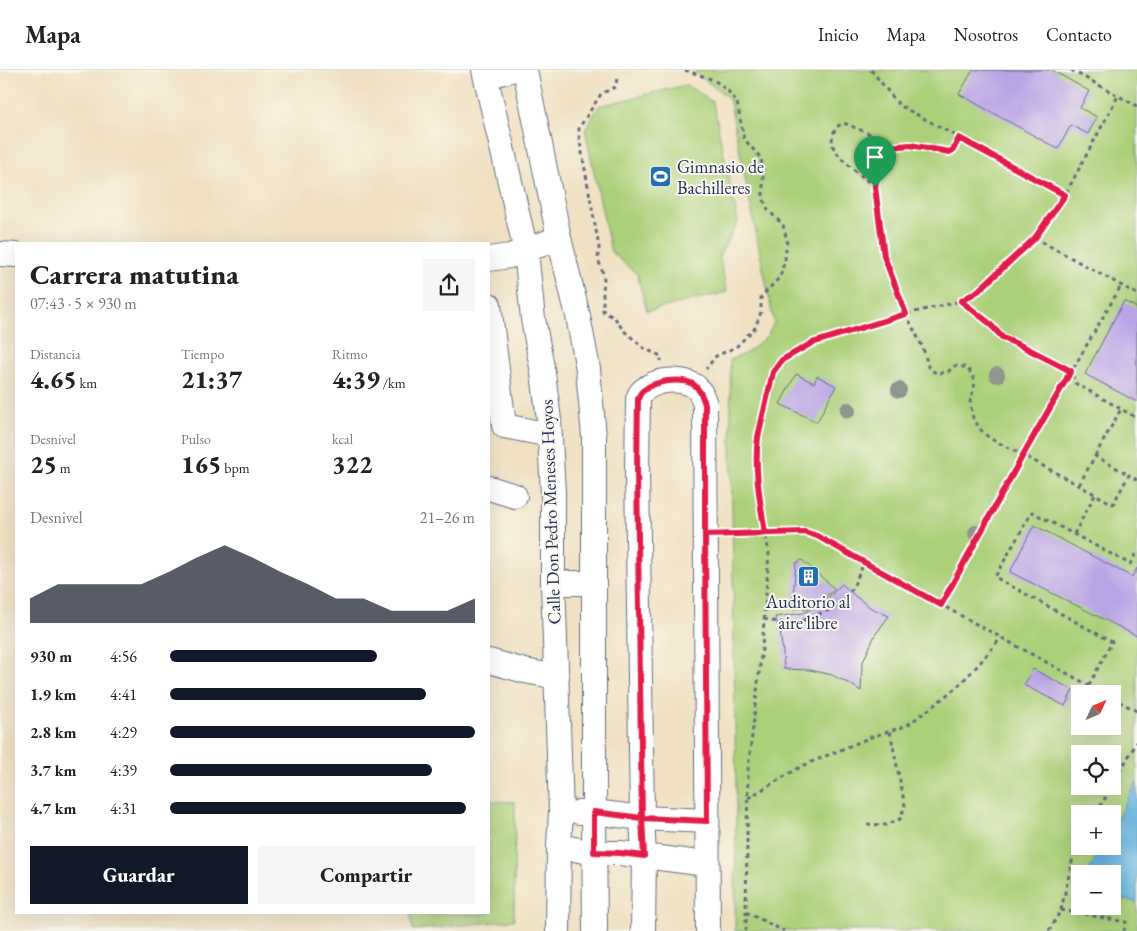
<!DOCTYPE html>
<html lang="es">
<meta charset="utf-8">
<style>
:root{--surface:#fff;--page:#f6f6f6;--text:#222;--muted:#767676;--line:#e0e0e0;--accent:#111827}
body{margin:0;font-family:"EB Garamond",serif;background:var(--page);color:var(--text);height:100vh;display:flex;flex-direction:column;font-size:19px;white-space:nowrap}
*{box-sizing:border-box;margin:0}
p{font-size:16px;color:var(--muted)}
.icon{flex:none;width:28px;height:28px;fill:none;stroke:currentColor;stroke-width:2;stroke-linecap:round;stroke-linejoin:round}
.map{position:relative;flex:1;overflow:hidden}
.details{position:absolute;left:15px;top:172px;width:475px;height:672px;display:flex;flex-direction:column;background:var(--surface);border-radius:0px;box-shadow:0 5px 20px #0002}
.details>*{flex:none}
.needle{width:32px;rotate:46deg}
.buttons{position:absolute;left:1071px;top:615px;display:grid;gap:10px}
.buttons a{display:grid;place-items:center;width:50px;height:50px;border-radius:0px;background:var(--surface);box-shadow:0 5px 20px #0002;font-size:25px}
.pin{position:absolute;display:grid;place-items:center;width:42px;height:42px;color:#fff;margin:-51px -21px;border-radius:50% 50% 50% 0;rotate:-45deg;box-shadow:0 0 5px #0007}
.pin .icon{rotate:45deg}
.round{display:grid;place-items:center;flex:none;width:52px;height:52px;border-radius:0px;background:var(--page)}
.overview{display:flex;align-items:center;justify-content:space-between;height:85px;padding:0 15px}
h1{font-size:28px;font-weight:800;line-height:38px}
.figures{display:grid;grid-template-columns:repeat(3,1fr);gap:8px;height:85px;padding:5px 15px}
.figures div{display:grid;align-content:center}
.figures b{font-size:25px;font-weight:800}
.figures small{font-size:14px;font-weight:400}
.figures p{font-size:14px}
.chart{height:140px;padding:10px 15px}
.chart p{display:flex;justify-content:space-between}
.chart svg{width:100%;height:90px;margin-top:5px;fill:var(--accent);opacity:.7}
.primary-button{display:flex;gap:10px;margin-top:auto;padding:10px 15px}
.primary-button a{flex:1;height:58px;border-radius:0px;background:var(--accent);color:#fff;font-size:20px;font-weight:800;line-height:58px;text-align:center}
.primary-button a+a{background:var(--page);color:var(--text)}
ul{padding:0 15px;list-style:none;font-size:16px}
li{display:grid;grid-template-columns:80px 60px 1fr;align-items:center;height:38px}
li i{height:12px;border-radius:6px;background:var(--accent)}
header{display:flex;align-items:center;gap:30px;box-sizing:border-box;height:70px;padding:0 25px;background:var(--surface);border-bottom:1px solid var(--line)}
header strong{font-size:24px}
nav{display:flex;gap:28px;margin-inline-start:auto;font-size:18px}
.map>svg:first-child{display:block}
.green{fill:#acd07a;stroke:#64806c;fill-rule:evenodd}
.water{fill:#67b5e1;stroke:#4172a0}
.building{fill:#b8a3e5}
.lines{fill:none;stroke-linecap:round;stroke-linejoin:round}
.minor-casing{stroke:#666d81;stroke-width:26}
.path{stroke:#666d81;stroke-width:3;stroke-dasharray:4 4;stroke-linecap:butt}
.minor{stroke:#fff;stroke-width:24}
.tree{fill:#8f958f}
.route-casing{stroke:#fff;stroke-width:10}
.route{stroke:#e11d48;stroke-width:6}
.labels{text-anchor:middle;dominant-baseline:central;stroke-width:4;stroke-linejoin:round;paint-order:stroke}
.poi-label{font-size:18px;fill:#1b2f5e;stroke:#fbf7ec;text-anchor:start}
.street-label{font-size:18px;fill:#1b2f5e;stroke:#fbf7ec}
</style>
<header>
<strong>Mapa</strong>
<nav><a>Inicio</a><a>Mapa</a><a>Nosotros</a><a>Contacto</a></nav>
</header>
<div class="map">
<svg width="1137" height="861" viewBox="0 0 1137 861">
<rect width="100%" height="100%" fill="#fbf7ec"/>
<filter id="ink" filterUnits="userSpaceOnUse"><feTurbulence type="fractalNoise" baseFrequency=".02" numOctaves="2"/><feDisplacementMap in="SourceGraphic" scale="10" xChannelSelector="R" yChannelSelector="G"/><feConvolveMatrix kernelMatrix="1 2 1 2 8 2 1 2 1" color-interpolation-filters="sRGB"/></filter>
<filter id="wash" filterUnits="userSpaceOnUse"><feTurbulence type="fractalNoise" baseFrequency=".0096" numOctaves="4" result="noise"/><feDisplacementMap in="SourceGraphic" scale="20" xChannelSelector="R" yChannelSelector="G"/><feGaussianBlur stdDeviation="1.12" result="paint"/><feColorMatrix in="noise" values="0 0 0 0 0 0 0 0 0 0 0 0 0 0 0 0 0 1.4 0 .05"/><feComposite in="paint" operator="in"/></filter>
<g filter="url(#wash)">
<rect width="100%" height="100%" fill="#f0e1c2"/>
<!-- green -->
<path class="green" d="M695,0H1137V861H735L736,727L730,290L748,282L767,266L774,253L729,28L698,5ZM1080,624H1112V656H1080ZM1080,684H1112V716H1080ZM1080,744H1112V776H1080ZM1080,804H1112V836H1080Z
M686,15L713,32L738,152L719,186L727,222L647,241L637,204L611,182L585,60L599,36Z
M489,731L515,732L514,850L413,860L410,844H489Z"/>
<!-- water -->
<path class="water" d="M1137,711V832L1113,828L1112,804H1087L1102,776H1112L1113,756Z"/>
<g id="blocks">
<!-- building -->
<path class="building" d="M973,0H1052L1089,21L1080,38L1097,47L1088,64L1071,55L1058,79L959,24Z
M1124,231L1137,238V332L1085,304Z
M796,304L814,313L817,306L836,316L817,352L780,334Z
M1034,455L1132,507L1137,498V566L1010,502Z
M802,490L835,519L822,530L806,538L792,539L796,493Z
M842,514L855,526L871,538L889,546L875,565L862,594L861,621L850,614L832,605L810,600L784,599L783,583L780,561L775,547L803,543L825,531Z
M1033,599L1073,620L1065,636L1024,615Z"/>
</g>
</g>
<g filter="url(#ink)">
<use href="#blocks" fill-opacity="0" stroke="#666d81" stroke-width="1"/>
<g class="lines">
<defs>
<path id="minor" d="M484,0L526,181L533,249L543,303L549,350L553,423V513L561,742L559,776L558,861
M525,0L559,168L578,246L588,299L594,367V742L595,861
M486,7L511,0
M0,184L16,185
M489,189L510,186L559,168
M489,235L504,356L550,365
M489,418L515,426
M553,513H593
M489,591L525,601L557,607
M579,742H594L642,748L707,751
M559,776L594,783H620L707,794
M643,861L644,786L642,748L637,400L638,329C639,326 640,322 644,320C655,310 679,307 693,315C700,319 702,326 705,334L708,861"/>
</defs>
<!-- minor casing -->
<use href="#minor" class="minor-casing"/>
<!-- path -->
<path class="path" d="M685,0L714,10L728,21L737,32L744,69L761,88L763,100V128L768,140L783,155L787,171L785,189L780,207L761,227V242L755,258L736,277L716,286L706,299
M871,0L899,35L1065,125
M1071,0L1137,36
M617,9L615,17L601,24L579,58V66L599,177L598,189L604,206L603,224V241L615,248L623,260L645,279L661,286V291
M881,78L910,75L949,82L953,80L959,68
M875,117C865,109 837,88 833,76C831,69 833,64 836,57L844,53L870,64L881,78L875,117L884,185L906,244L923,278L928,296L934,302L941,303L948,302L954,296H960L967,298L972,304L975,313L970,332L973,348L983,363L993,370L1023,385L1113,434L1129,405L1137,410
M1035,168L1137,224
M961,231L988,252L1003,268L1022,276L1071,301L1075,313L1137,348
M1095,386L1121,339
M1079,415L1095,386L1129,405
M725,464L805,462L817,466L864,493L1105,624
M1074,464L1095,425
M941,535L1023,385L1121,216
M764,549L782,553L799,552L836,537L852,519L864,493
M1089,615L1112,572L995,507L1032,442L1130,494L1137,482
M1112,628L1137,641
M1112,715L1137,672
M748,728L802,696L871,667L906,656L932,637L958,616L978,595L1001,568
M1096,744L1112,716
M867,754L886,755L900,749L905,736L890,661
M1061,840L1126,852L1124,861
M746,842L784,861
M746,861V841L748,700L762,578L769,483L765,463L757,408L758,367L773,302L782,290L812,273L906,244L961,231L978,221L1035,168L1065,125L1118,26
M1049,861L1061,840L1074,783L1080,773"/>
<!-- minor -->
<use href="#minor" class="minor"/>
</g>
<!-- trees -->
<g class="tree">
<circle cx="997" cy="305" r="8"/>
<circle cx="899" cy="320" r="8"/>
<circle cx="848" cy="340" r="8"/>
<circle cx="976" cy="463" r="8"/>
</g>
</g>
<g class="lines" filter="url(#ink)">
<defs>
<path id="route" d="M875,117L884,186L906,244L812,273L782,290L773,302L758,367C754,400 760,431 765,463L705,465L707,751L642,748L644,786L620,783L594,782V742L642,748L637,400L638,329C639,326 641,322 644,320C655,311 680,307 693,314C700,319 702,326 705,334V465L805,462L817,466L941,535L1023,385L1071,301L1022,276L1003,268L988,252L961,231L978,221L1035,168L1065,125L959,68L953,80L949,82L910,75L880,78L875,117"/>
</defs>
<!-- route casing -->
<use href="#route" class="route-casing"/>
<!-- route -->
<use href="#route" class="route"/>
</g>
<!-- icons -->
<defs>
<symbol id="stadium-square" viewBox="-11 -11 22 22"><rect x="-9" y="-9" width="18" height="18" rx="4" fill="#1f6fb2" stroke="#fbf7ec"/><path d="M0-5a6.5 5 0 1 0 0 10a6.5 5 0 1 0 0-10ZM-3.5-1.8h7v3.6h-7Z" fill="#fff"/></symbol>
<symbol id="building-square" viewBox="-11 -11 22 22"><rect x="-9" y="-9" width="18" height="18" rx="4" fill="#1f6fb2" stroke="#fbf7ec"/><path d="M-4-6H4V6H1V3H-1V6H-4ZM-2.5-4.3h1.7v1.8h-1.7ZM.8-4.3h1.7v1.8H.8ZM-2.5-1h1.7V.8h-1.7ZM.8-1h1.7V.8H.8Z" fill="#fff"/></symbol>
</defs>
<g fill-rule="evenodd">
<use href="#stadium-square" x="648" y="94" width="25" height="25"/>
<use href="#building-square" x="796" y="494" width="25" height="25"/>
</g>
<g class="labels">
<!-- poi labels -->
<g class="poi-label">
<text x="677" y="96">Gimnasio de<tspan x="677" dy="21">Bachilleres</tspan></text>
<text x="808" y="531" text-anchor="middle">Auditorio al<tspan x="808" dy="21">aire libre</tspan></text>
</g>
<!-- street labels -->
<g class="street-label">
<text transform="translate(550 442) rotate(-92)">Calle Don Pedro Meneses Hoyos</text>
</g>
</g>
</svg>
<div class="buttons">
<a><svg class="needle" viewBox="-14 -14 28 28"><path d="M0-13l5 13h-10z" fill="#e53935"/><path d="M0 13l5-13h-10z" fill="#767676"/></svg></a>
<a><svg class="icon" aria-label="locate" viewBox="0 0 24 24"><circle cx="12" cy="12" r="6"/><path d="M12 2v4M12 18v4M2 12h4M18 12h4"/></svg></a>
<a>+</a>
<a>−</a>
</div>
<div class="pin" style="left:875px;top:117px;background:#1e9e55"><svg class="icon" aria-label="arrive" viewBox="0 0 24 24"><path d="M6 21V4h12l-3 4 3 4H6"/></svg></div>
<section class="details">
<div class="overview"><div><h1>Carrera matutina</h1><p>07:43 · 5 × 930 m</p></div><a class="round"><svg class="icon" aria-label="share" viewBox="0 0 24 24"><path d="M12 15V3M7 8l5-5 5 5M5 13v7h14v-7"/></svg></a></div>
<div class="figures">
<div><p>Distancia</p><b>4.65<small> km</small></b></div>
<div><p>Tiempo</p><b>21:37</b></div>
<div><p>Ritmo</p><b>4:39<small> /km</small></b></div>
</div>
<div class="figures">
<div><p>Desnivel</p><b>25<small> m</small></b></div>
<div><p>Pulso</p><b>165<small> bpm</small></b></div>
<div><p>kcal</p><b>322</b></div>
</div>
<div class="chart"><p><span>Desnivel</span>21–26 m</p>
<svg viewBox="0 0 160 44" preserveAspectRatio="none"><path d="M0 44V32L10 25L20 25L30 25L40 25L50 19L60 12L70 6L80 12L90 19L100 25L110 32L120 32L130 38L140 38L150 38L160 32V44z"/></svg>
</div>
<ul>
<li><b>930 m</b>4:56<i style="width:68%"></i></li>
<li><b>1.9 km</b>4:41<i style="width:84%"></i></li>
<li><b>2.8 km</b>4:29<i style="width:100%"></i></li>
<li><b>3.7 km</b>4:39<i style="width:86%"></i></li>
<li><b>4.7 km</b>4:31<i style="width:97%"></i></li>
</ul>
<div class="primary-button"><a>Guardar</a><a>Compartir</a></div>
</section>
</div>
